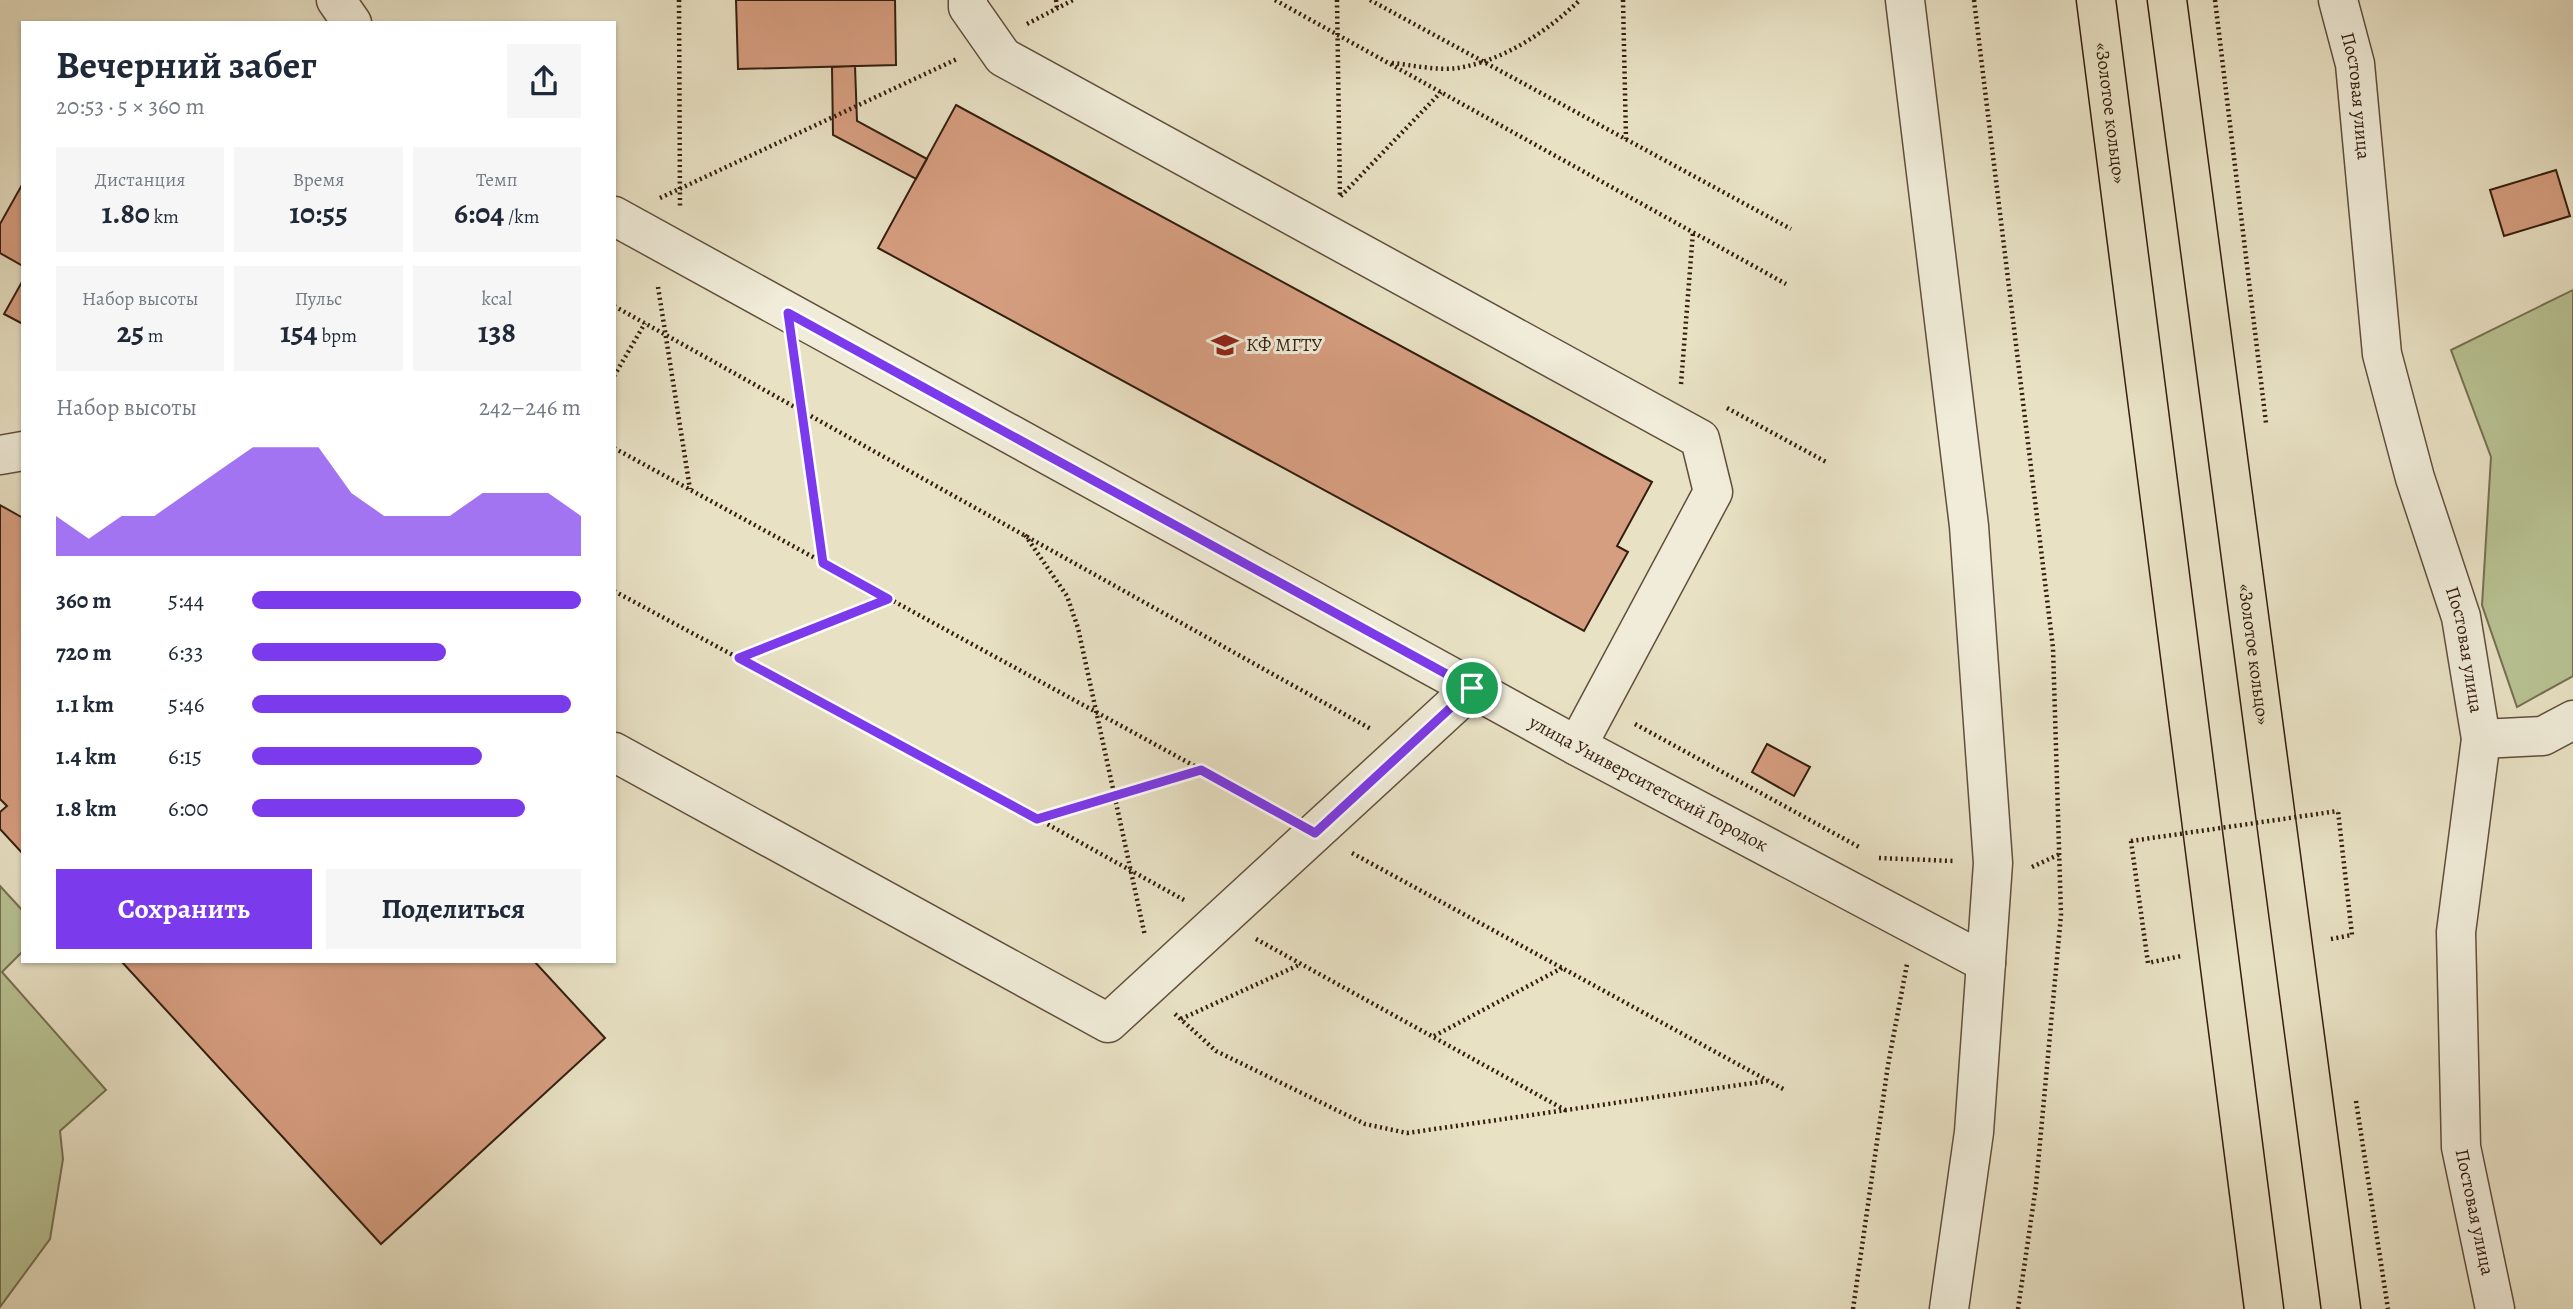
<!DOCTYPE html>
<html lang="ru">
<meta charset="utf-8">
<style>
:root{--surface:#fff;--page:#f6f6f7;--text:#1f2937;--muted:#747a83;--accent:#7c3aed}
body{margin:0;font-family:Alegreya,serif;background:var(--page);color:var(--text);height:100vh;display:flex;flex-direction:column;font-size:26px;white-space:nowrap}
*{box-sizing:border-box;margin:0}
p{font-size:23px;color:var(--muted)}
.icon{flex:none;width:38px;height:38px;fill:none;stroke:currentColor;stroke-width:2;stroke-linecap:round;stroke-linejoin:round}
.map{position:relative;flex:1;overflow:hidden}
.side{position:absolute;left:21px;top:21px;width:595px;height:942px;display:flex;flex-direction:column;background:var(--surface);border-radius:0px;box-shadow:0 2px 5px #0004}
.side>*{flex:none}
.pin{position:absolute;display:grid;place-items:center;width:60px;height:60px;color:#fff;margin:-30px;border:4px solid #fff;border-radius:50%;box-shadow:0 2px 7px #0007}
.round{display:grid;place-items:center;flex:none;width:74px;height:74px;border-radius:0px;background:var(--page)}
.overview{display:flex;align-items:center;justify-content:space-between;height:119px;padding:0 35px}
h1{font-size:38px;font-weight:600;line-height:52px}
.stats{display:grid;grid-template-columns:repeat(3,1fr);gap:10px;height:119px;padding:7px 35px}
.stats div{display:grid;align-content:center;border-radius:0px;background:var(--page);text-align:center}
.stats b{font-size:30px;font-weight:600}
.stats small{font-size:19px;font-weight:400}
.stats p{font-size:19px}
.chart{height:196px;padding:14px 35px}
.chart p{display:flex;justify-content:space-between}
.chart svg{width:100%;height:126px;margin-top:7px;fill:var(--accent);opacity:.7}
.cta{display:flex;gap:14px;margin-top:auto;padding:14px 35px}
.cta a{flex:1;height:80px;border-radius:0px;background:var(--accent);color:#fff;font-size:28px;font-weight:600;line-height:80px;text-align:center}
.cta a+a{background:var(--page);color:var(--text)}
ul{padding:0 35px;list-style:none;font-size:23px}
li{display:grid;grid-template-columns:112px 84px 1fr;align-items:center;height:52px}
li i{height:18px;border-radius:9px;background:var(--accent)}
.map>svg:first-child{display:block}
.green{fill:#b8c293;stroke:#767051;stroke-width:2}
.building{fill:#d69e80;stroke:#341e0f;stroke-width:2}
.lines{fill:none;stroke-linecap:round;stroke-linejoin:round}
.minor-casing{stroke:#614f3c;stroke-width:41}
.highway-casing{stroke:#341e0f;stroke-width:41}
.path{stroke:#341e0f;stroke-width:4.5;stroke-dasharray:2 3.5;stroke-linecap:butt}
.minor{stroke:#f0ecd9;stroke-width:38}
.highway{stroke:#e8e1c4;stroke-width:38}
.path-bridge{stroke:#341e0f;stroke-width:4.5;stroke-dasharray:2 3.5;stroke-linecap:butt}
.route-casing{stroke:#fff;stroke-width:14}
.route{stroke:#7c3aed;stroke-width:9}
.labels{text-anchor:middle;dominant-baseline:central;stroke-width:6;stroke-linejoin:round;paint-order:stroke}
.street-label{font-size:19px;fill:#341e0f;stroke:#f0ecd9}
.poi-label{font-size:19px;fill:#341e0f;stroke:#f0ecd9;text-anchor:start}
</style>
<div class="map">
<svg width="2573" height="1309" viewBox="0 0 2573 1309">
<rect width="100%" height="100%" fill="#e8e1c4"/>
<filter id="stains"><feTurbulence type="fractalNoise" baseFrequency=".00286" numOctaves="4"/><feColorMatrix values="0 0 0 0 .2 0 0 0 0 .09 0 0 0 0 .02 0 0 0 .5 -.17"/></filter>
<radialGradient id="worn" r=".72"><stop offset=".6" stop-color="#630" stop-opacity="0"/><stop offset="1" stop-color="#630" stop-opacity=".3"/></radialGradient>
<!-- green -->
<path class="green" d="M2573,290V676L2517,707L2482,605L2491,457L2451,350Z
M0,886L23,911V951L2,972L106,1090L60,1131L63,1159L50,1239L0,1307Z"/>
<!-- building -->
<path class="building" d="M736,0H895L896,65L738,69Z
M855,66L857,121L927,159L916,179L833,135L832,67Z
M956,105L1652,482L1617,546L1628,552L1584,631L878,248Z
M2556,170L2570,216L2504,236L2490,190Z
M23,183V266L0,253V224Z
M23,280V324L4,314Z
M0,505L23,518V854L0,829V812L7,806L0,799Z
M1767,744L1810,767L1794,796L1752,772Z
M121,961H534L605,1038L381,1244Z"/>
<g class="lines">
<defs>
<g id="minor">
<path d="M336,0L352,23"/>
<path d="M968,0V7L1003,57L1700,439L1713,492L1577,746"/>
<path d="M1905,0L1969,526L1993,863L1974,1132L1949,1309"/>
<path id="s1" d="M2338,0L2355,64L2382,354L2415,478L2461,617L2481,739L2456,932L2461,1147L2495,1309"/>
<path id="s2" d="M614,216L1577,746L1986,963"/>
<path d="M0,455L23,451"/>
<path d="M2481,739L2543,736L2573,720"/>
<path d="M614,752L1108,1023L1472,688"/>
</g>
<g id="highway">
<path id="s3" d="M2096,0L2264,1309"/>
<path id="s4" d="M2167,0L2341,1309"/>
</g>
</defs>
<!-- minor casing -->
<use href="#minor" class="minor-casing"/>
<!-- highway casing -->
<use href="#highway" class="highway-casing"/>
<!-- path -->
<path class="path" d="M679,0L680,208
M1056,0L1057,9
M1275,0L1786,284
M1337,0L1340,197L1441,92
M1370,0L1791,229
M1623,0L1626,139
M1974,0L2053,648L2061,915L2036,1186L2018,1309
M2215,0L2266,423
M1027,24L1073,0
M1392,63C1412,65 1438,71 1458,68C1505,60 1546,32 1580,0
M660,198L957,59
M658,287L690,489
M614,306L1371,729
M795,359L823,562
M614,376L645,323
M1681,384L1693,232
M1727,408L1828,463
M614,448L1200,769
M1025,535L1067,596L1078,628L1145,936
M614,591L1037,819L1201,770L1279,813
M740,658L888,599
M1635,724L1859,847
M1038,819L1184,900
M2131,841L2148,963L2181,956
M1352,853L1785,1090
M1879,858L1954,861
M2032,867L2060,854
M1256,939L1567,1111
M2331,939L2352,935L2338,811
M1175,1014L1216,1051L1365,1124L1407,1133L1767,1081
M1181,1019L1301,964
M1434,1036L1562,968
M2356,1101L2388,1309
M1853,1309L1888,1065L1907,964"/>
<!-- minor -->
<use href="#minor" class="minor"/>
<!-- highway -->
<use href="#highway" class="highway"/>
<!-- path-bridge -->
<path class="path-bridge" d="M2131,841L2338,811"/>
</g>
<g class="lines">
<defs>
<path id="route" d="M788,313L1472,688L1315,833L1201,770L1037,819L739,658L888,599L823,563Z"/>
</defs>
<!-- route casing -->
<use href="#route" class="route-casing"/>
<!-- route -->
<use href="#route" class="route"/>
</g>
<!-- icons -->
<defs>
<symbol id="university-bare" viewBox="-9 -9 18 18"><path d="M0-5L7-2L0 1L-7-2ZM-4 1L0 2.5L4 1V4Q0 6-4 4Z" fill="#8f2418" stroke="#f0ecd9" stroke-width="2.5" paint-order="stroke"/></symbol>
</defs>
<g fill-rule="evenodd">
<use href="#university-bare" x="1206" y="326" width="38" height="38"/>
</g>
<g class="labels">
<!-- street labels -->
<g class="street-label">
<text stroke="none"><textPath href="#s1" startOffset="98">Постовая улица</textPath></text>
<text stroke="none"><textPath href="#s3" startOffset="114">«Золотое кольцо»</textPath></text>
<text stroke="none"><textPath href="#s1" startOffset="665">Постовая улица</textPath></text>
<text stroke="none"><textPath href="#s4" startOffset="660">«Золотое кольцо»</textPath></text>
<text stroke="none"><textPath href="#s2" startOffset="1180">улица Университетский Городок</textPath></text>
<text stroke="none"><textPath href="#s1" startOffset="1232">Постовая улица</textPath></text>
</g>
<!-- poi labels -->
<g class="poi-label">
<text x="1246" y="345">КФ МГТУ</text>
</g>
</g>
<rect width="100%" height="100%" filter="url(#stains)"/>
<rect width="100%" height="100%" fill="url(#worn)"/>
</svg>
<div class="pin" style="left:1472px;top:688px;background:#1e9e55"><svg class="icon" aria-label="arrive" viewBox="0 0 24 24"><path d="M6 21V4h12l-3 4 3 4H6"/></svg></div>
<section class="side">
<div class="overview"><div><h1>Вечерний забег</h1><p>20:53 · 5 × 360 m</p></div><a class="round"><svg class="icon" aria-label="share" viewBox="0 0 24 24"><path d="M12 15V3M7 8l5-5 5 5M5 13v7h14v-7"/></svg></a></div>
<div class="stats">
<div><p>Дистанция</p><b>1.80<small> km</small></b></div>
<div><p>Время</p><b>10:55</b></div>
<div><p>Темп</p><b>6:04<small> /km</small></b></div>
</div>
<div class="stats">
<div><p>Набор высоты</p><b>25<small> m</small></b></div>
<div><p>Пульс</p><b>154<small> bpm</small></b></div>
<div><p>kcal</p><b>138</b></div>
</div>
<div class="chart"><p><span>Набор высоты</span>242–246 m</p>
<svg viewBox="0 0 160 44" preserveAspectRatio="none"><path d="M0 44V30L10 38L20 30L30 30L40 22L50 14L60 6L70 6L80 6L90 22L100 30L110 30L120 30L130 22L140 22L150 22L160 30V44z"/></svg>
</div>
<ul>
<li><b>360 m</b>5:44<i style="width:100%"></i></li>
<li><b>720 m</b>6:33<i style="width:59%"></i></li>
<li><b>1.1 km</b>5:46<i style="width:97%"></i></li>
<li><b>1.4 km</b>6:15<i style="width:70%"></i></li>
<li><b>1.8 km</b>6:00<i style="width:83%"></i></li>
</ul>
<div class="cta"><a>Сохранить</a><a>Поделиться</a></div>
</section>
</div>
